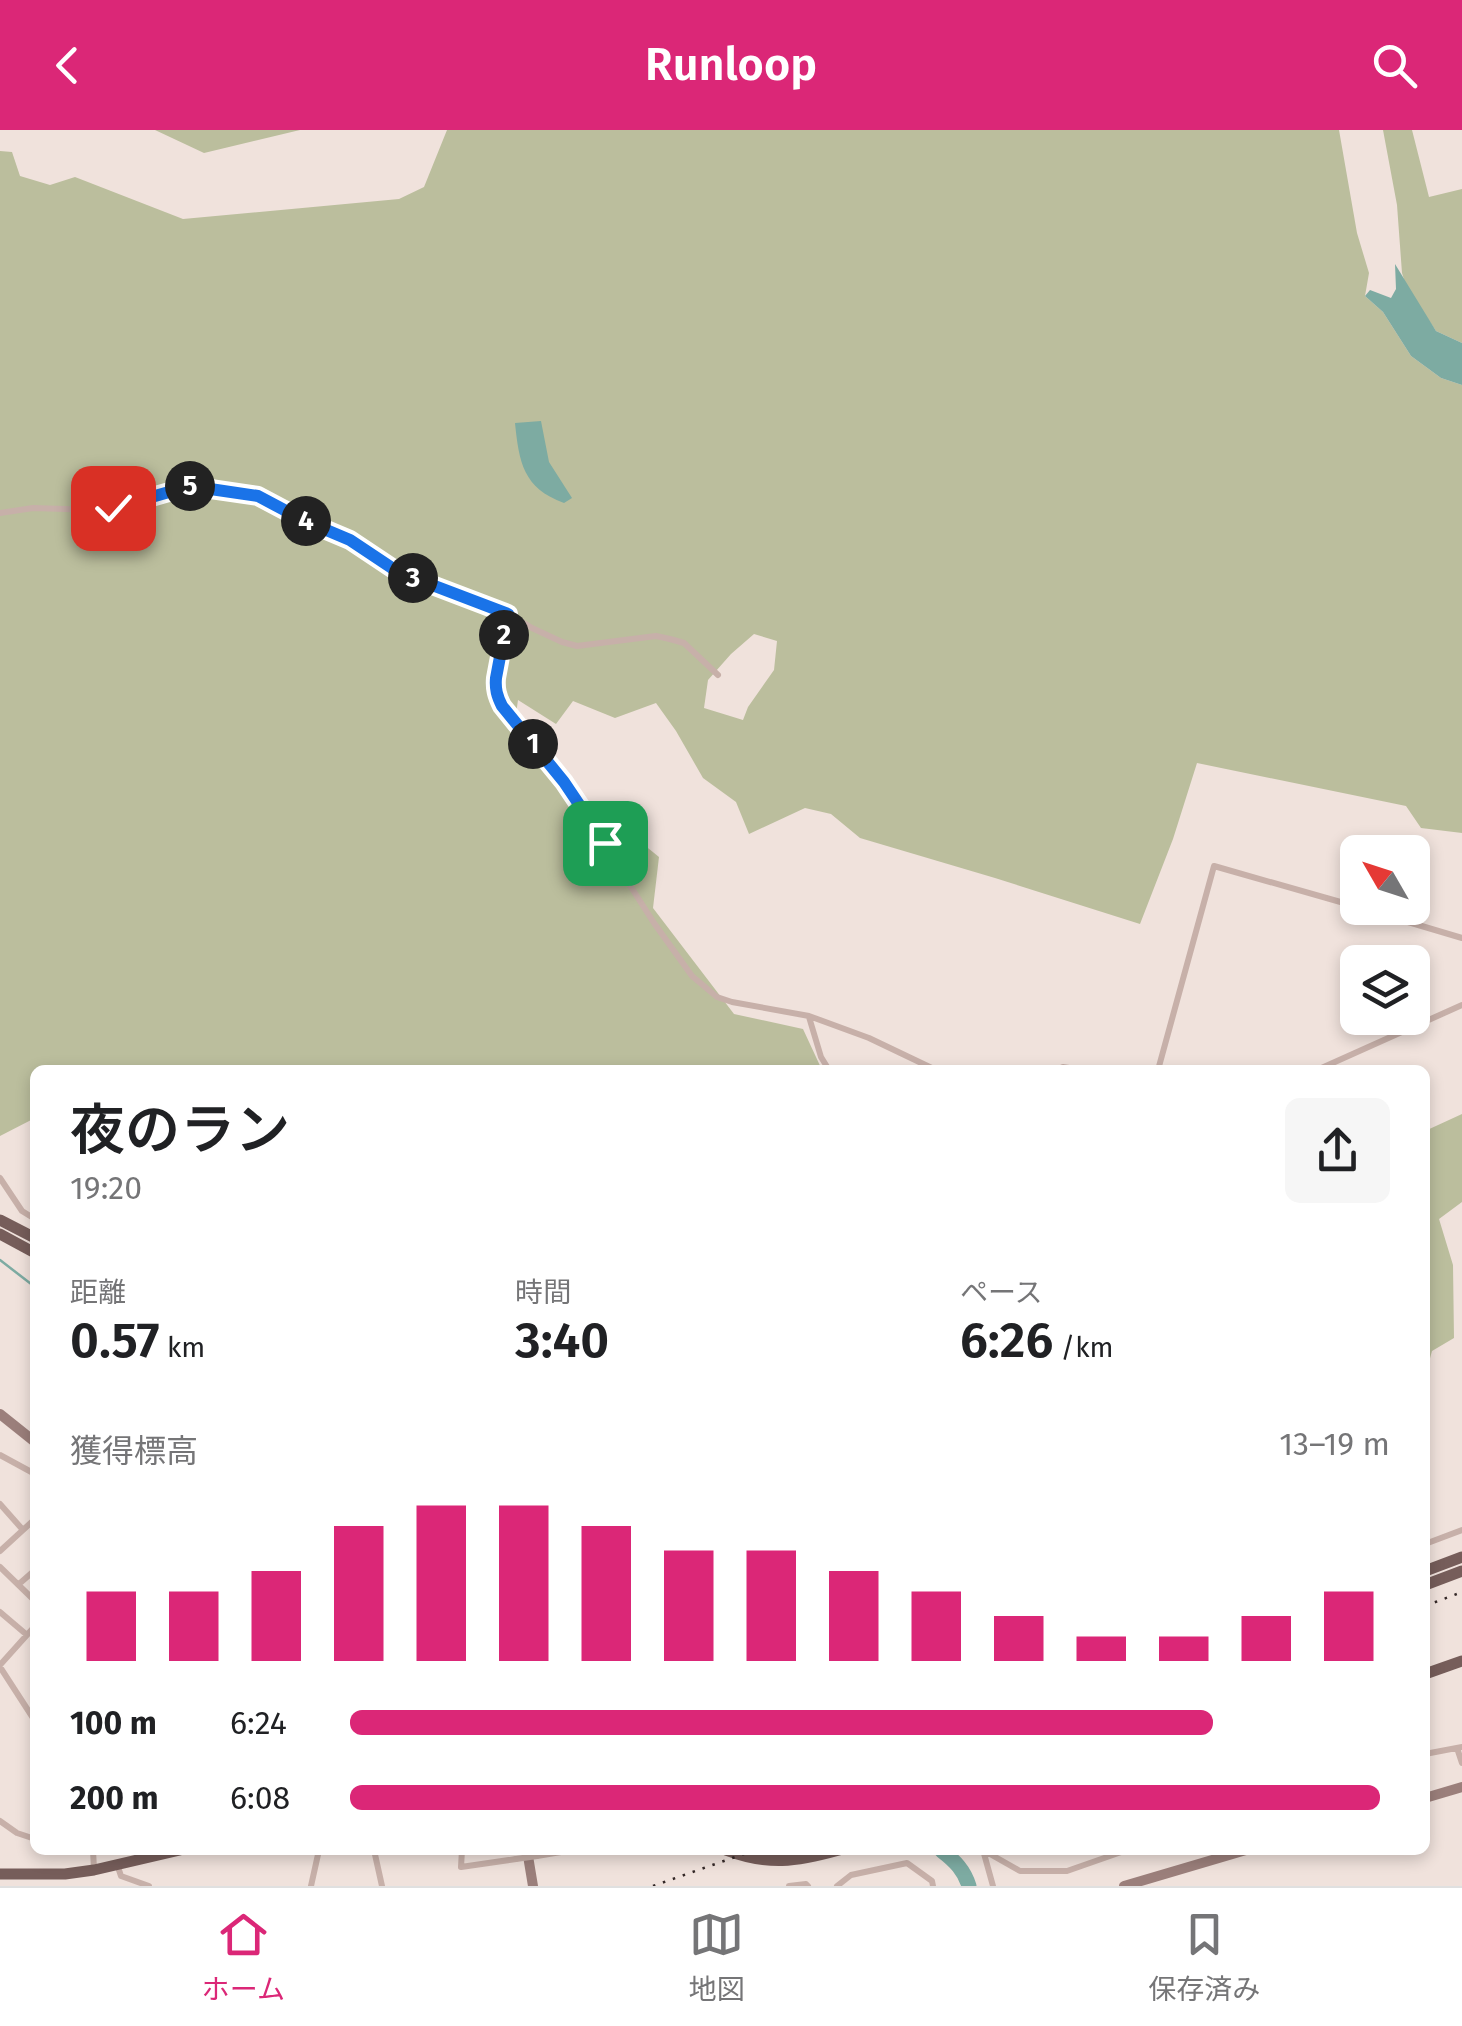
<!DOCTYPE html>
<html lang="ja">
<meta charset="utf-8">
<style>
:root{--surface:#fff;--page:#f6f6f6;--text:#202124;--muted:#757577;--line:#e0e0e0;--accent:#db2777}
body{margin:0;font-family:"Fira Sans","Noto Sans JP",sans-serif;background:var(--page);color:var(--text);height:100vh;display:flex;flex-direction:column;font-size:38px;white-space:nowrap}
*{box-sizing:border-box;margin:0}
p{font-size:32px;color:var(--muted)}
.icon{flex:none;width:55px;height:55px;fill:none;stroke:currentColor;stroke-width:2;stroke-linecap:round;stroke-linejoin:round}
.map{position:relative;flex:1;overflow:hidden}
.drawer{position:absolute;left:30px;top:935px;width:1400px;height:790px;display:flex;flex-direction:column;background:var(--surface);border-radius:15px;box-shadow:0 5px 15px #0003}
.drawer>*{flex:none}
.needle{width:65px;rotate:309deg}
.buttons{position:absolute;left:1340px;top:705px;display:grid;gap:20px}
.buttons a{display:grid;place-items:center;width:90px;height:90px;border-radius:15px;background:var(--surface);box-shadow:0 5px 15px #0003;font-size:50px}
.pin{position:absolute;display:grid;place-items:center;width:85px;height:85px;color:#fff;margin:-42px;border-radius:20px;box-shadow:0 5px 15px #0006}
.km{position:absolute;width:50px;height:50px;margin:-25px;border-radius:50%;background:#222;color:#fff;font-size:28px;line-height:50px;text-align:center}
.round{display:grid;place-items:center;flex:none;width:105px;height:105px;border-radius:15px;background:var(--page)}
.head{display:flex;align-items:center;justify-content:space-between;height:170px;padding:0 40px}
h1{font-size:55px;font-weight:600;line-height:75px}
.figures{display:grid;grid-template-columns:repeat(3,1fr);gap:15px;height:170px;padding:10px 40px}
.figures div{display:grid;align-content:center}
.figures b{font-size:50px;font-weight:600}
.figures small{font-size:28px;font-weight:400}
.figures p{font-size:28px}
.chart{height:280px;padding:20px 40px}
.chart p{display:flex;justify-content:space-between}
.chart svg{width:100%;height:180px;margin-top:10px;stroke:var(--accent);stroke-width:6}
ul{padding:0 40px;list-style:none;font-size:32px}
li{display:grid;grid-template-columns:160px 120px 1fr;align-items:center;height:75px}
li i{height:25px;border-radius:12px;background:var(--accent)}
header{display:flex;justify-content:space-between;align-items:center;height:130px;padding:0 40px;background:var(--accent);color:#fff;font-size:45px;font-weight:600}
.menu{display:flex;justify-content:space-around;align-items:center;height:140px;border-top:2px solid var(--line);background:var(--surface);font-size:28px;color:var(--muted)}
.menu a{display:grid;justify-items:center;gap:5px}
.menu .on{color:var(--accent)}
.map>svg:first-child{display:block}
.green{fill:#bbbe9d;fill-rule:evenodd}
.water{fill:#7daba2}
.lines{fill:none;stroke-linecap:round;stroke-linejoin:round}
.stream{stroke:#7daba2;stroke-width:2.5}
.river{stroke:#7daba2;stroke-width:15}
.street{stroke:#c7b0a9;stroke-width:6}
.secondary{stroke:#9b7f7b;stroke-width:10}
.primary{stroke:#765d5a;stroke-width:11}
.rail{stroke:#352928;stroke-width:2.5;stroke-dasharray:2.5 8;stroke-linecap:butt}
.street-bridge{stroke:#c7b0a9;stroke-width:6}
.route-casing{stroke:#fff;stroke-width:20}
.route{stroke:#1a73e8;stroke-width:12}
</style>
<header><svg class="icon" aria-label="back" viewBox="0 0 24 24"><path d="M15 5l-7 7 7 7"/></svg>Runloop<svg class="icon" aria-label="search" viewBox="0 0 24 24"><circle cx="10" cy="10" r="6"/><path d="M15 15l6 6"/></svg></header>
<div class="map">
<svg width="1462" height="1756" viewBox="0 0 1462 1756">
<rect width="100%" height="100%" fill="#f0e2dc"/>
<!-- green -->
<path class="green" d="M155,0H300L204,23Z
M447,0H1339L1357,103L1369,143L1365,166L1383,182L1411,226L1441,248L1462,255V703L1421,698L1406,676L1197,633L1173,709L1140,794L995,748L860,708L831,684L805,678L749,704L736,672L703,648L676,601L656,573L615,588L573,571L556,594L518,570L514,598L565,664L594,691L627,701L659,727L653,778L734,884L803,899L822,940H35V988L0,1006V21L12,22L20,46L50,55L75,47L183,89L399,69L424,57ZM754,504L777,511L774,540L748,577L743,590L704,578L708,550L731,524Z
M1383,0H1412L1429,67L1462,59V213L1436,201L1406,156L1402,143L1397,75Z
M1462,984V1072L1439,1089L1453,1135L1454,1208L1432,1221L1425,1247V1001Z"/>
<!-- water -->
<path class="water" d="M1395,134L1436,201L1462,213V255L1441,248L1411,226L1383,182L1365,166L1370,160L1391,168L1396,159Z
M541,291L549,332L572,368L564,373C523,358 519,332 515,293Z"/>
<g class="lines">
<!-- stream -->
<path class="stream" d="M0,1130L35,1157"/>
<!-- river -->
<path class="river" d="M942,1721C955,1731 964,1740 969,1756"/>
<!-- street -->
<path class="street" d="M0,383L33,378L96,380L113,379L190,356L239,362L258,366L305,391L336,402L398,442L514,487L532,498L562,512L577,516L656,506L670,509L684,513L718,545
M508,484L495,558L502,576L564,652L654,793L692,846L717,867L732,872L809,886L869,908L936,940
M1361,778L1462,808
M809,887L821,927L829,940
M1056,940L1063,937L1081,940
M1158,940L1214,736L1358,777
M1317,940L1462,875
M0,1048L22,1081L35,1089
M0,1325L35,1344
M0,1374L23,1400
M1425,1414L1462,1400
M0,1421L35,1389
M0,1437L35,1471
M19,1454L35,1440
M0,1482L27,1505
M0,1535L35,1496
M0,1537L35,1591
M1457,1618L1462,1633
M1425,1624L1462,1617
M0,1691L17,1703L35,1709
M93,1720L94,1739
M374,1720L382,1756
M462,1720L461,1737L516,1729
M983,1720L1020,1741H1067L1127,1720
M983,1720L993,1756
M537,1726L573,1720
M117,1734L121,1746L149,1756
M311,1756L319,1720
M789,1756L806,1754L808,1756
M837,1756L851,1745L907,1733L932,1751L933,1756"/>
<!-- secondary -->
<path class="secondary" d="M0,1284L35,1312
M1425,1668L1462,1657
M527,1720L533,1756
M1124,1756L1246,1720"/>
<!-- primary -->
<path class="primary" d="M0,1090L35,1108
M0,1104L35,1123
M1425,1441L1462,1427
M1425,1455L1462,1441
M1425,1544L1462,1531
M726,1720C768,1736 796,1732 839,1720
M0,1744H65L94,1740L180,1720"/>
<!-- rail -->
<path class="rail" d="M1425,1476L1462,1462
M653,1756L755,1720"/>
<!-- street-bridge -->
<path class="street-bridge" d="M516,1729L537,1726"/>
</g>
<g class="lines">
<defs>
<path id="route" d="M113,378L190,356L258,366L305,391L350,410L398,442L508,484L496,548C495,559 497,566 502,576L564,652L605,713"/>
</defs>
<!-- route casing -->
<use href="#route" class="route-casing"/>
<!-- route -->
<use href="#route" class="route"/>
</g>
</svg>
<div class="buttons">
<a><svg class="needle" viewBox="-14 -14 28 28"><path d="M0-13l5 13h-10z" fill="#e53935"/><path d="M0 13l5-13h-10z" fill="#757577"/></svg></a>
<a><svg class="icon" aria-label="layers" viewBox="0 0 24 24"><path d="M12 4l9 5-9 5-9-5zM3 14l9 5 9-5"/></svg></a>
</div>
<div class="pin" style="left:605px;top:713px;background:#1e9e55"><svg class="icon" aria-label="arrive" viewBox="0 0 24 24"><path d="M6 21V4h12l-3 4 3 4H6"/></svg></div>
<div class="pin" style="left:113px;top:378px;background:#d93025"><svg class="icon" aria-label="check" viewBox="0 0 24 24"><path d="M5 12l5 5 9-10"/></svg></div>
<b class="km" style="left:533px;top:614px">1</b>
<b class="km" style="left:504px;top:505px">2</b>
<b class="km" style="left:413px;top:448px">3</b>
<b class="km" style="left:306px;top:391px">4</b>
<b class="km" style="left:190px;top:356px">5</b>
<section class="drawer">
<div class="head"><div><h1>夜のラン</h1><p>19:20</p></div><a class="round"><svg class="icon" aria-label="share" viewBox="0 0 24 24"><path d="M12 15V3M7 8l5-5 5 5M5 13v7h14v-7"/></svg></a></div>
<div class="figures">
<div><p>距離</p><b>0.57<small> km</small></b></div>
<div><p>時間</p><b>3:40</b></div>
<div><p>ペース</p><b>6:26<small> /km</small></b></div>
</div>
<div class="chart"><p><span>獲得標高</span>13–19 m</p>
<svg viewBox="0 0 160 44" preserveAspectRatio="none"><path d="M5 44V27M15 44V27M25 44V22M35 44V11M45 44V6M55 44V6M65 44V11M75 44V17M85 44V17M95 44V22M105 44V27M115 44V33M125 44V38M135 44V38M145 44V33M155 44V27"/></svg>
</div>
<ul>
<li><b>100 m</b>6:24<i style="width:83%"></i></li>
<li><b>200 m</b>6:08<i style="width:99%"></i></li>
</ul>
</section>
</div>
<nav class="menu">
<a class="on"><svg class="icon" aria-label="home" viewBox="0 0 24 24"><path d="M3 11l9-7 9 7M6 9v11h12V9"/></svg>ホーム</a>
<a><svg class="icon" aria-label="map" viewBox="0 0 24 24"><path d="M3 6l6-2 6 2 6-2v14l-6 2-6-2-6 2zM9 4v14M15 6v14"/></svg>地図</a>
<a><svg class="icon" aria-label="saved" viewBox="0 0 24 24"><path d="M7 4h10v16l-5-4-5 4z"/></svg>保存済み</a>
</nav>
